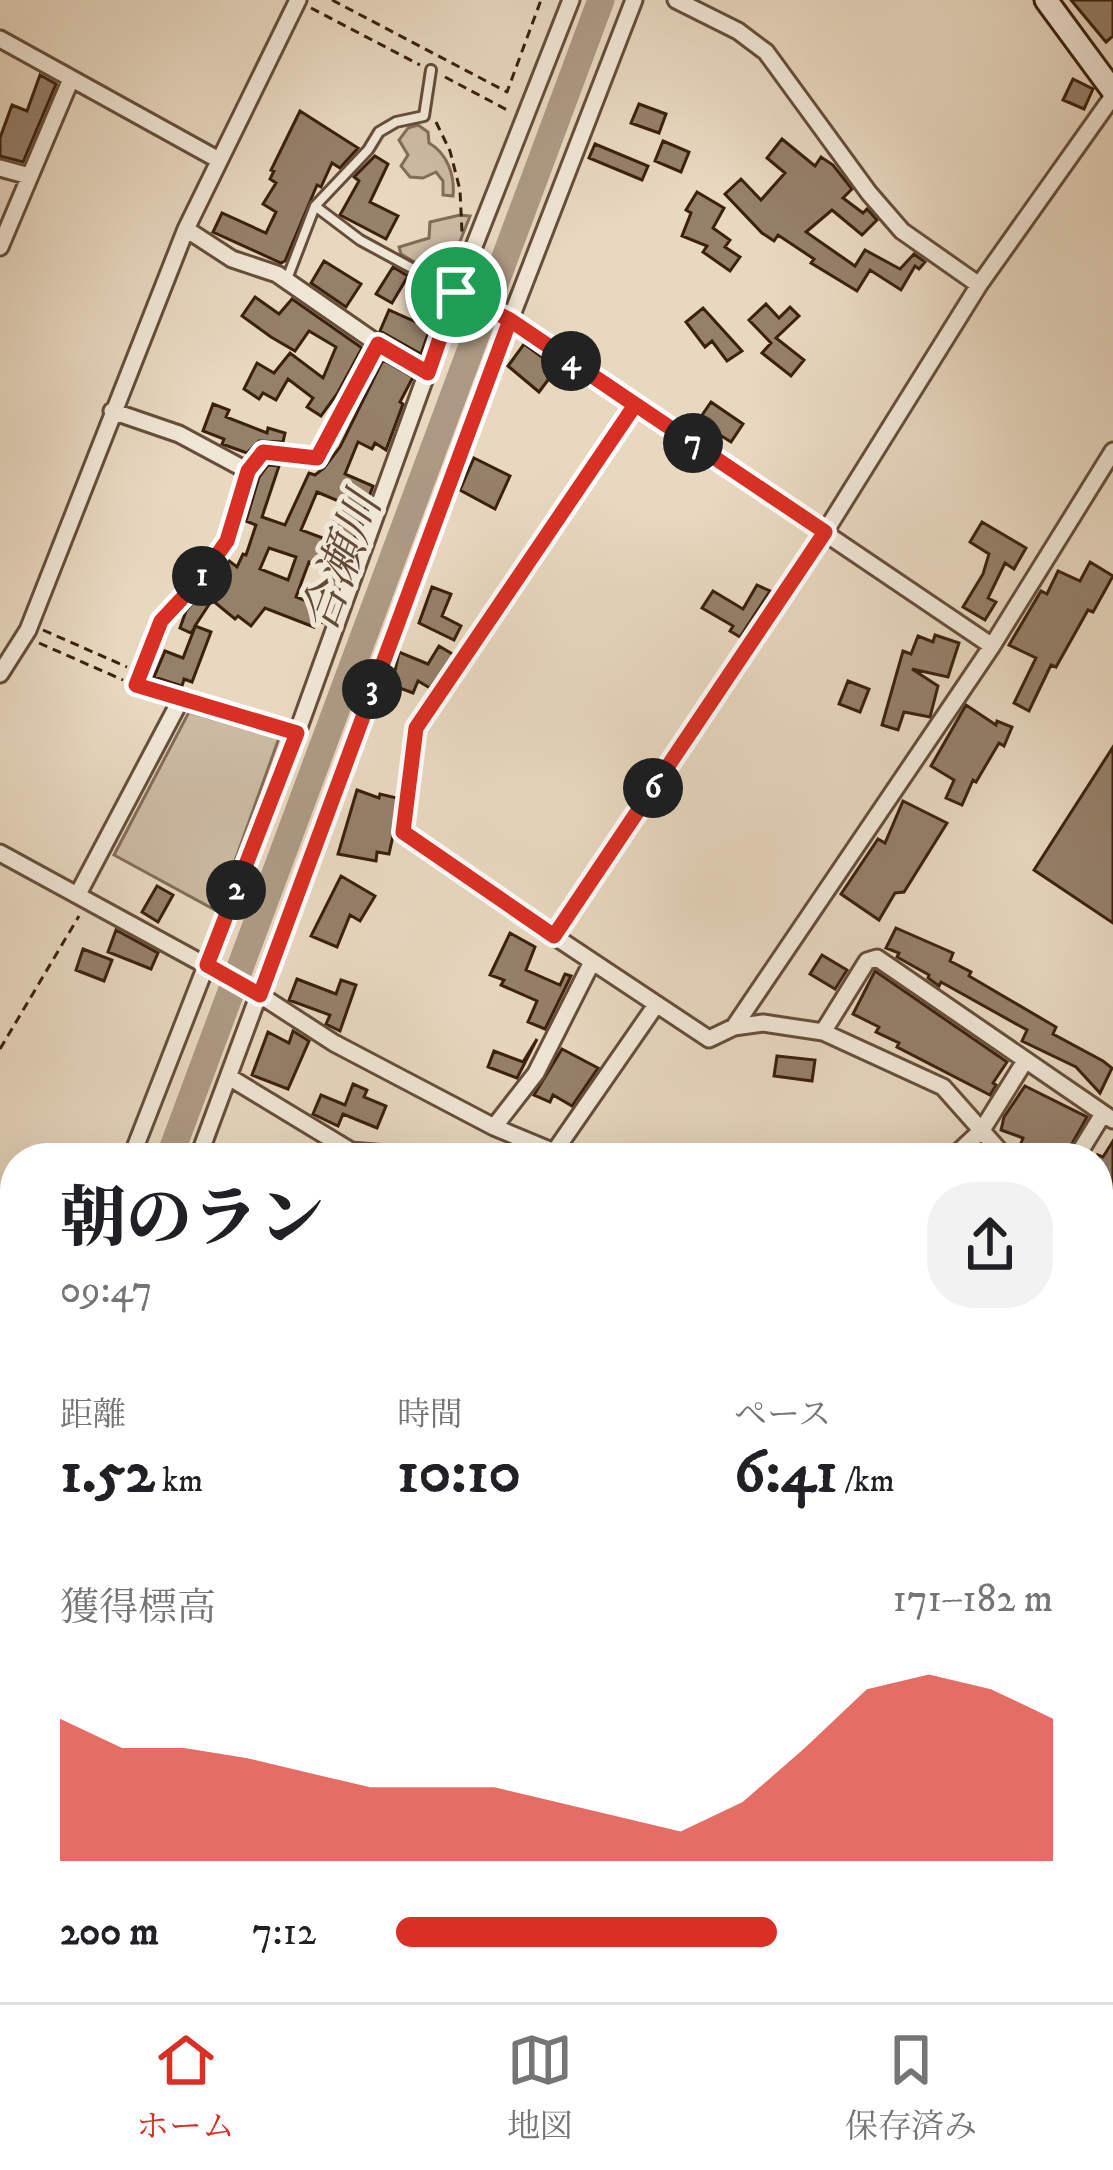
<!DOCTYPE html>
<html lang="ja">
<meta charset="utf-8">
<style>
:root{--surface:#fff;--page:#f2f2f2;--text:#202124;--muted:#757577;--line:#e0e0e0;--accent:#d93025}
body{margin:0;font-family:"IM FELL DW Pica","Noto Serif JP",serif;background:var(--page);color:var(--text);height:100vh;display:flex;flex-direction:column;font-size:45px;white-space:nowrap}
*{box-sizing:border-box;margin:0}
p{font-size:39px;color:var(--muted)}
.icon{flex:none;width:66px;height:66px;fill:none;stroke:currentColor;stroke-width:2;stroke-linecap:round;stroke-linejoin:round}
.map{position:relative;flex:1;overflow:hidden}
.sheet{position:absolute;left:0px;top:1143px;width:1113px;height:861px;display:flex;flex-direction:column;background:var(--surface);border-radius:48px 48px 0 0;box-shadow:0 12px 48px #0002}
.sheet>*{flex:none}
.pin{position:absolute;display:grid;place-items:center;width:102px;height:102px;color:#fff;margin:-51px;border:6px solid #fff;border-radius:50%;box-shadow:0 3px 12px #0007}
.km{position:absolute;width:60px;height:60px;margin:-30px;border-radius:50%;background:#222;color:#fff;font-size:33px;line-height:60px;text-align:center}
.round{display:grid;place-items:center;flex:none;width:126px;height:126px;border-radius:48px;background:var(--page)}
.overview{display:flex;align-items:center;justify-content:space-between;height:204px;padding:0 60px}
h1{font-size:66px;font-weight:800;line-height:90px}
.stats{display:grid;grid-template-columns:repeat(3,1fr);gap:18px;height:204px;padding:12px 60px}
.stats div{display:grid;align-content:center}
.stats b{font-size:60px;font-weight:800}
.stats small{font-size:33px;font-weight:400}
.stats p{font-size:33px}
.chart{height:336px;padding:24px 60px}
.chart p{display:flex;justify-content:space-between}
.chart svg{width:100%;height:216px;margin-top:12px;fill:var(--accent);opacity:.7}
ul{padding:0 60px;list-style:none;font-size:39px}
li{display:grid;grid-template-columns:192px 144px 1fr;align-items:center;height:90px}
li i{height:30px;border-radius:15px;background:var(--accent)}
.tabs{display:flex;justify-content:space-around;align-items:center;height:168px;border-top:3px solid var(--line);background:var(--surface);font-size:33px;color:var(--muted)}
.tabs a{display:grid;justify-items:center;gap:6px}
.tabs .current{color:var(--accent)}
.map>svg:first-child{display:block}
.green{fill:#cbb9a2;stroke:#836c58;stroke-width:3}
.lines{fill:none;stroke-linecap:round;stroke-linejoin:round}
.stream{stroke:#7f6954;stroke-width:4.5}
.river{stroke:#ad9983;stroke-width:27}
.building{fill:#95806a;stroke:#3b200d;stroke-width:3;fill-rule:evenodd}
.lane-casing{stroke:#664e3a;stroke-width:14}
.street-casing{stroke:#664e3a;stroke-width:21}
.secondary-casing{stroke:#3b200d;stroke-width:27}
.path{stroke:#3b200d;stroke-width:3;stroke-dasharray:9 6;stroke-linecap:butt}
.lane{stroke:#f0e6d6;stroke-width:8}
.street{stroke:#f0e6d6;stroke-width:15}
.secondary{stroke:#f0e6d6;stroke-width:21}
.route-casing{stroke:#fff;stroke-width:24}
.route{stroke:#d93025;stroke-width:15}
.labels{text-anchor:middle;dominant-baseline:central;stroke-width:10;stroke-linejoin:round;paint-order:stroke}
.water-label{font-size:48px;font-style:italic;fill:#634a36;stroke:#f0e6d6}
</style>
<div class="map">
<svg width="1113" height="2002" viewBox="0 0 1113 2002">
<rect width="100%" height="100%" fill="#e8d8c0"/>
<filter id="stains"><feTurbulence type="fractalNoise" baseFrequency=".00167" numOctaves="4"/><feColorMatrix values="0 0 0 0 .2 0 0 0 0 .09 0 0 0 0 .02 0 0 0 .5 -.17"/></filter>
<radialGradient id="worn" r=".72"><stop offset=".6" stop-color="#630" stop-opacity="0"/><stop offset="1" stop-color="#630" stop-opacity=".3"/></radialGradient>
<!-- green -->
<path class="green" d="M418,125L428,132L429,143C447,153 455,175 453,196L443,195V181L436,172L423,178L410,177L401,166L408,155L399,140L408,128Z
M460,215L470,216L455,254L432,257L421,266L401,254L399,247L429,238L430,222Z
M189,712L279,738L217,911L114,855Z"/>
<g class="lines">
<!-- stream -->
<path class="stream" d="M142,1148L169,1158
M68,1158L132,1144
M0,1199L15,1192"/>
<!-- river -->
<path class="river" d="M169,1158L601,0
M0,1607L15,1567
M1098,1745L1113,1728
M878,2002L889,1989"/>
</g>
<!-- building -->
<path class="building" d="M1071,0H1113V36L1106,42Z
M40,75L56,84L23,162L0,156V138L12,105L27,111Z
M1073,79L1093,89L1084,109L1063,100Z
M639,104L666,114L659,133L631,123Z
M300,111L358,148L340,168L332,163L321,187L317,185L285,261L281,263L213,232L222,213L266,233L276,212L263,204L276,183L270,179L274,171L271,170Z
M782,139L815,166L821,157L833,165L852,189L843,198L863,213L867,209L877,220L862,235L832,210L806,232L855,266L865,250L900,269L914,254L925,262L919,269L915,266L901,290L870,270L857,291L811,263L814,259L778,235L774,241L762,233L725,194L741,179L761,200L785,173L767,158Z
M663,141L689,152L681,172L655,161Z
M595,144L648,166L642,180L589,158Z
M375,156L388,164L370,202L398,216L386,239L340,215L359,181L354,177Z
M697,192L724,208L713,228L730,240L725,247L740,257L730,271L703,252L707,246L682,236L691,213L686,210Z
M324,261L361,284L346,307L311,283Z
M393,267L408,276L392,303L376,294Z
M426,285L442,294L421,354L380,331L389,310L425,326L433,300L422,295Z
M255,297L279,314L292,299L362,348L337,394L321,416L307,407L313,398L288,379L276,400L263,393L259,399L244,389L257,363L274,373L290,353L323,378L336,347L309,331L295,351L271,337L242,316Z
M766,304L779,318L790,307L799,316L776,338L804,360L791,376L762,353L771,343L749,320Z
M703,308L742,351L727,361L712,341L705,347L686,322Z
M524,344L557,368L539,392L508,366Z
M383,360L413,377L400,402L403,404L386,450L375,443L372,449L358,442L345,474L373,486L324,623L317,621L314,627L265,608L251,626L238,616L235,619L212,600L195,626L211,632L192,682L184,679L182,686L154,677L165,651L183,658L195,627L191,633L180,628L186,611L228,560L237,567L243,554L246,555L256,525L246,521L259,477L268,465L279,466L262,517L285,525L309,473L315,475L324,468L340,447ZM317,492L341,502L328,540L301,530ZM269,548L296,557L288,580L260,569ZM309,562L333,571L319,606L296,597Z
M711,402L743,424L731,442L698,421Z
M213,404L229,410L226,417L267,433L268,428L285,433L283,442L259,441L247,453L222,444L224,439L203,431Z
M474,458L510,476L495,509L460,490Z
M982,522L1026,548L1014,569L1005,563L988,598L996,602L985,620L963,607L983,574L989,554L970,542Z
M1090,562L1113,576L1093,612L1088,610L1056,667L1051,665L1029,711L1014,703L1036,658L1009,645L1041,591L1047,594L1058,571L1080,581Z
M757,585L770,591L740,637L730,631L733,626L702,608L713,591L743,609Z
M432,587L451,594L442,616L461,626L454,640L419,623Z
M935,635L959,643L948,677L912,669L938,686L930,717L904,712L898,730L882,725L903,651L911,654L918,636L933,642Z
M439,646L454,655L430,688L418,681L413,693L392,685L399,652L428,664Z
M848,681L869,689L860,712L839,704Z
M966,705L996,725L997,721L1012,727L1004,746L999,743L976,782L973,780L962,805L946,798L954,780L931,766Z
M1113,747V923L1034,870Z
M357,790L379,798L380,794L401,799L389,854L377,852L376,861L338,854Z
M903,801L947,823L904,892L895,893L879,920L841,894L878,839L885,843Z
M341,876L375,896L360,921L350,915L337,947L311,936Z
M157,886L173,895L158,922L142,912Z
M896,928L953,953L950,961L971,972L969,976L1056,1027L1053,1034L1103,1061L1112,1068L1100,1093L1076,1067L1022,1041L1027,1030L941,982L939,986L928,978L929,975L897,957L899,953L886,948Z
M116,930L158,953L151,969L108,952Z
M510,933L535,947L526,970L560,985L565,974L571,976L545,1029L528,1022L537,1001L501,985L504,980L490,975Z
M83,949L112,960L104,981L76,970Z
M822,955L847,970L835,989L810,974Z
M875,971L1007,1062L993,1083L996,1085L990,1095L897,1047L899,1043L876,1032L879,1027L853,1014Z
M297,979L336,994L341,980L356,985L340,1031L326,1024L330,1015L289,1000Z
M293,1031L309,1041L288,1089L252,1075L268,1032L289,1043Z
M537,1039L517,1078L488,1067L494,1051L523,1062Z
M562,1049L598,1068L572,1106L553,1095L550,1102L534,1095Z
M777,1056L815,1060L812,1081L774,1076Z
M353,1084L367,1090L364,1097L386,1106L377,1128L343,1114L338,1126L313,1114L321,1095L345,1105Z
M1025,1086L1087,1117L1064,1158H1039L1041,1155L1020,1146L1023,1138L1001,1130L1004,1117Z
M1113,1141V1212L1100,1222L1098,1155L1103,1157Z
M497,1989H523L540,2002H486Z"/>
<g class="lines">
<defs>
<path id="lane" d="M315,206L360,240L454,291
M287,279L315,206L368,150L379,132L396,122L424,116L431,70"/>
<path id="street" d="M676,0L738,31L766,52L869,193L902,231L979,285
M0,39L217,159
M0,168L29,176
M186,229L232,259L277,274L378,344L429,372
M0,247L71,79
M466,297L510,320L992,646
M112,411L179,434L248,471
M0,674L28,630L186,229L298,0
M297,733L136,685L161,621L200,579L227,541L248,471L263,452L317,458L378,344
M0,853L260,995L334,1043L494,1127L536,1073L591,964
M78,894L180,701
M734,1027L992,646L1113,451
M823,1032L867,961L877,958L1113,1120
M229,1077L351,1151L433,1158
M494,1127L554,1152
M131,1158L297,733L456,292L571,0
M198,1158L493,364L634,0
M550,1158L656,1005
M952,1158L982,1130L1025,1061
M1006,1158L943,1087L823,1032L763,1023L734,1027L709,1039L554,936L825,532L979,285L1113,96
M1076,1158L1103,1114
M1098,1247L1113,1224
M1098,1314L1113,1323
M0,1493L15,1453
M1098,1603L1113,1610
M0,1761L15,1715
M1098,1889L1113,1896
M1098,1940L1113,1909
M125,2002L139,1989
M389,2002L402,1989
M1068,2002L1074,1989"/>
<path id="secondary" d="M1046,0L1113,91
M761,1989L787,2002
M580,2002L590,1989"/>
</defs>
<!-- lane casing -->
<use href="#lane" class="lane-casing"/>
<!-- street casing -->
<use href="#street" class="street-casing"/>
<!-- secondary casing -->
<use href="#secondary" class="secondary-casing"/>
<!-- path -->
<path class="path" d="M332,0L507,92L541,0
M311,8L420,65
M445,77L511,112
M436,122L450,151L460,190L462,233
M43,630L127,667
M39,643L123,680
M543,928L403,832L416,727L627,417
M0,1049L79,916
M95,1158L116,1154
M0,1205L15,1203"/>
<!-- lane -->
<use href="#lane" class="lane"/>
<!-- street -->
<use href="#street" class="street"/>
<!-- secondary -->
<use href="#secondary" class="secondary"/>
</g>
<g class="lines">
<defs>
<path id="route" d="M456,292L428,373L378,344L317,458L263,452L248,471L227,541L200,579L161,621L136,685L297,733L207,965L260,995L510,320L635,405L416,728L403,832L554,936L825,532L510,320L456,292"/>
</defs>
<!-- route casing -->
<use href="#route" class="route-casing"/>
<!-- route -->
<use href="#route" class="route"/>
</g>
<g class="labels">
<!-- water labels -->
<g class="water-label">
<text transform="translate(343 563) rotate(-70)">合瀬川</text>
</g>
</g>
<rect width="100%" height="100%" filter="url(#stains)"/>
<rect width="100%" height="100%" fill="url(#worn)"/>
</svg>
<div class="pin" style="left:456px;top:292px;background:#1e9e55"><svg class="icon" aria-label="arrive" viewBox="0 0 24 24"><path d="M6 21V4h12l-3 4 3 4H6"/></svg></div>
<b class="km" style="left:202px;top:576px">1</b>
<b class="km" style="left:236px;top:890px">2</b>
<b class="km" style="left:372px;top:689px">3</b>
<b class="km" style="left:571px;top:361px">4</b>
<b class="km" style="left:653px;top:788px">6</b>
<b class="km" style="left:693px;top:443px">7</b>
<section class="sheet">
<div class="overview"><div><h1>朝のラン</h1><p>09:47</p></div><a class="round"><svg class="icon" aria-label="share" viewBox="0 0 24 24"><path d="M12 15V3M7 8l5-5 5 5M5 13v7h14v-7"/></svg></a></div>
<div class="stats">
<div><p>距離</p><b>1.52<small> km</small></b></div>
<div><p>時間</p><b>10:10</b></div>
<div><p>ペース</p><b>6:41<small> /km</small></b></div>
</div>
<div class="chart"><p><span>獲得標高</span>171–182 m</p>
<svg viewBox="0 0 160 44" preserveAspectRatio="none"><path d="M0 44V15L10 21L20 21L30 23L40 26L50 29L60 29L70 29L80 32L90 35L100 38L110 32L120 21L130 9L140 6L150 9L160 15V44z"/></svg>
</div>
<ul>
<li><b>200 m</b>7:12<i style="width:58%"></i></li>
</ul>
</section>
</div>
<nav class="tabs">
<a class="current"><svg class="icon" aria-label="home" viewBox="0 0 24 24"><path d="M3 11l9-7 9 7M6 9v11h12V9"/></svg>ホーム</a>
<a><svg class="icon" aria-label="map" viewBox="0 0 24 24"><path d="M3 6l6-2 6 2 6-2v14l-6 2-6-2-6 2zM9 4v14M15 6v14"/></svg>地図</a>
<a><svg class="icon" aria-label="saved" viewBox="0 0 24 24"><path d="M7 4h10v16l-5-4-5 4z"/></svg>保存済み</a>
</nav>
